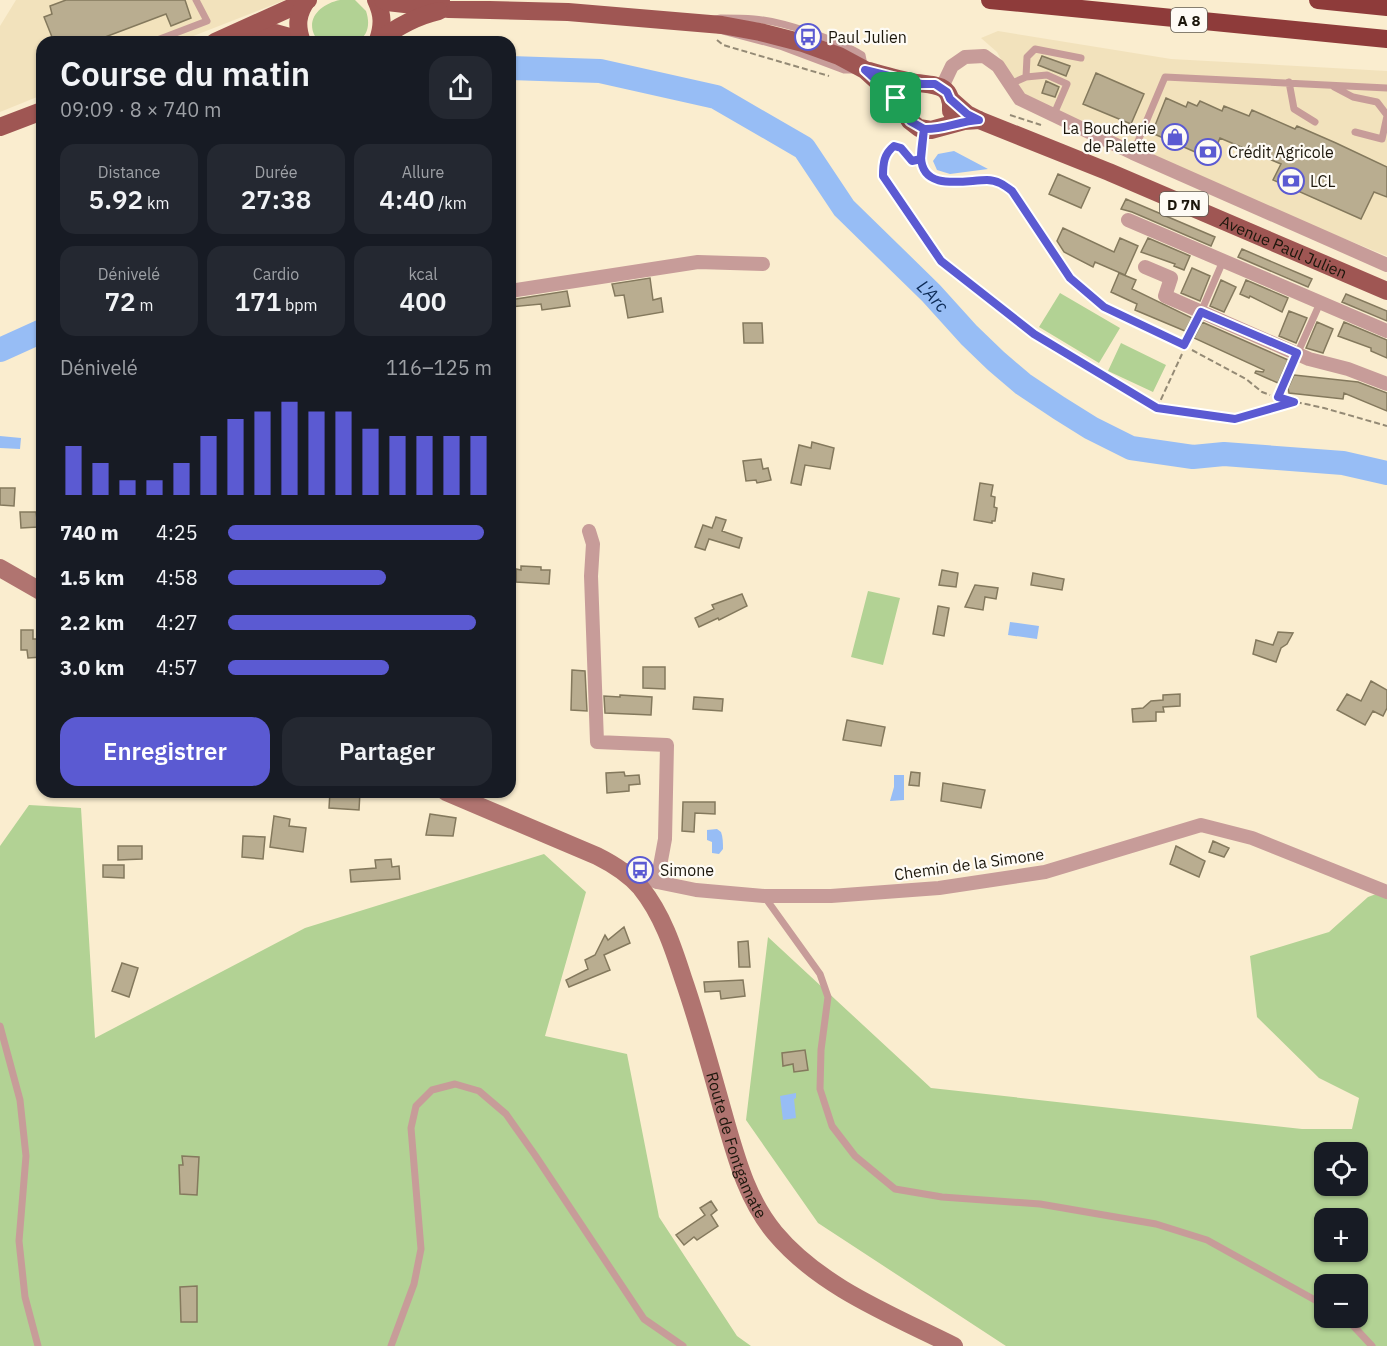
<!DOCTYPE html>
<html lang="fr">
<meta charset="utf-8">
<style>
:root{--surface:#171b24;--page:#242831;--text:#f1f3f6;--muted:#9ea1a6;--accent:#5b5ad2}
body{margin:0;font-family:"IBM Plex Sans",sans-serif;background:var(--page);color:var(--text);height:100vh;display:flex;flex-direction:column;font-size:22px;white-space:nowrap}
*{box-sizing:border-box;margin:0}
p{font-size:20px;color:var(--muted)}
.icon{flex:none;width:33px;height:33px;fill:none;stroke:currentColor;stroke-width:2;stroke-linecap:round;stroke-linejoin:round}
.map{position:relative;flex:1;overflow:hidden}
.panel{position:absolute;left:36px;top:36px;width:480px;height:762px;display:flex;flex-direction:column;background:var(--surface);border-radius:18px;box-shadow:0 2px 4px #0004}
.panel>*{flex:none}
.tools{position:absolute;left:1314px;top:1142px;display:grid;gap:12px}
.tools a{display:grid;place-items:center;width:54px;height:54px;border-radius:12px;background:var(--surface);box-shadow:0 2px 4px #0004;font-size:30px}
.pin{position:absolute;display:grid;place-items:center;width:51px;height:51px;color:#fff;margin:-26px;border-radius:12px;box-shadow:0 3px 9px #0006}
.round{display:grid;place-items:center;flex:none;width:63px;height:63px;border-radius:18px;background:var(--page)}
.headline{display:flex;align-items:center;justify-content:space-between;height:102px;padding:0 24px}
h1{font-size:33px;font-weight:600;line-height:45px}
.figures{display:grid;grid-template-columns:repeat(3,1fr);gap:9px;height:102px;padding:6px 24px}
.figures div{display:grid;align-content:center;border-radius:15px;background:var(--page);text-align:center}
.figures b{font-size:26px;font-weight:600}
.figures small{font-size:16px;font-weight:400}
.figures p{font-size:16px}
.chart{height:168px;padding:12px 24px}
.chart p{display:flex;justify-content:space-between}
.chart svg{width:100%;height:108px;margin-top:6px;stroke:var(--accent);stroke-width:6}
.cta{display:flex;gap:12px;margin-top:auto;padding:12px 24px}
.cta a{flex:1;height:69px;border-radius:18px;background:var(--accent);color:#fff;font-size:24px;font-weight:600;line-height:69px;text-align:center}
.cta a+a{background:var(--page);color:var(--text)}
ul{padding:0 24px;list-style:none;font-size:20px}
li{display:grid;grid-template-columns:96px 72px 1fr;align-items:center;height:45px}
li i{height:15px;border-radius:8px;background:var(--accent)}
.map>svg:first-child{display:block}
.built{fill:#f2e2bc}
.green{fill:#b2d294;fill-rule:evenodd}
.water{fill:#97bdf5}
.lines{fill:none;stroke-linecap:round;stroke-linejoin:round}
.river{stroke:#97bdf5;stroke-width:24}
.building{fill:#b9ad90;stroke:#84795d;stroke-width:1.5}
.path{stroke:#948a75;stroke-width:2;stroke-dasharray:6 3;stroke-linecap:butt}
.lane{stroke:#c79c99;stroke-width:7}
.street{stroke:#c79c99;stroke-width:14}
.secondary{stroke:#b07470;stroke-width:18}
.primary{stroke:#9f5653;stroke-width:18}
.highway{stroke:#8e3b3a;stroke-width:18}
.route-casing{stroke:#fff;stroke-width:12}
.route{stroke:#5b5ad2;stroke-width:8}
.labels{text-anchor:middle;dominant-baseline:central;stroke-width:4.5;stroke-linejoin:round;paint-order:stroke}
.shield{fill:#fefbf5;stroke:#605b52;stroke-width:1.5}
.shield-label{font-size:15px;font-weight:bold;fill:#1c170c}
.poi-label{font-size:16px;fill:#1c170c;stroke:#fefbf5;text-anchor:start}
.street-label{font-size:16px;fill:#1c170c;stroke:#fefbf5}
.water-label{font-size:18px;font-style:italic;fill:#0c2a55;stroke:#fefbf5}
</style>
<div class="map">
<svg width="1387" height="1346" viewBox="0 0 1387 1346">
<rect width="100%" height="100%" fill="#faedcf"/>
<!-- built -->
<path class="built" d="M16,0H285L178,42H42V95L0,112V26Z
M998,31L1171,59L1387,71V256L1133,153L1018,91L997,52L981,38Z"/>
<!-- green -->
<path class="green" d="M340,0H355L366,11C370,23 369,35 357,42H319C302,22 319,4 340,0Z
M1060,293L1120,328L1099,363L1039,327Z
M1121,343L1166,365L1153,392L1108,371Z
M868,591L900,598L883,665L851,657Z
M29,805L81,808L95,1038L305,928L544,854L586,892L545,1036L627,1054L659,1217L737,1336L751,1346H0V846Z
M1387,890V1346H1006L818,1223L746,1120L768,937L931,1088L1302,1129H1352L1359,1098L1319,1078L1257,1017L1250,956L1329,932L1368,897ZM1324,1152H1358V1185H1324ZM1324,1218H1358V1251H1324ZM1324,1284H1358V1317H1324Z"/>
<!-- water -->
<path class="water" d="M954,151L988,169L950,174L937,170L933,161L938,154Z
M0,436L21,438L20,449L0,448Z
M1010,622L1039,626L1037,639L1008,635Z
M894,775H904V800L890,801L894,787Z
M717,829L721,832C723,837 723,844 723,849L719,854L712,853V842L707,840V830Z
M796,1093V1098L794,1099L796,1118L783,1120L780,1096Z"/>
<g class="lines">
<!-- river -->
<g class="river">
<path id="s1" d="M510,68L600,71L716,97L804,148L844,208L931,293L969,335L996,361L1023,384L1059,408L1091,428L1131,448L1193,457L1224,454L1343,463L1387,473"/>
<path d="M0,350L42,331"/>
</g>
</g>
<!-- building -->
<path class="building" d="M66,0H185L191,18L171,26L166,14L92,42H54L44,17L52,14L50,6Z
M1042,56L1070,66L1066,76L1038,65Z
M1096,73L1144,94L1131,124L1083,104Z
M1046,81L1059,87L1055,97L1042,93Z
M1166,98L1186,107L1188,102L1197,106L1200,101L1222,111L1224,106L1249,116L1252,110L1295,129L1297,126L1336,143L1387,167V197L1374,192L1361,219L1273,180L1281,164L1220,138L1211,159L1152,133Z
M1058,174L1090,188L1081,208L1049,194Z
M1126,199L1215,237L1211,246L1132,212L1121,209Z
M1063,228L1114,252L1120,238L1138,246L1125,275L1095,262L1093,267L1064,252L1057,241Z
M1148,238L1190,256L1184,270L1174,266L1175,264L1141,252Z
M1242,249L1312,279L1308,287L1238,257Z
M1192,268L1210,276L1200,301L1181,293Z
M1119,273L1136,280L1132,289L1192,318L1185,331L1135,310L1137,304L1111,292Z
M650,278L653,300L661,298L663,312L628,318L624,295L615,296L612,284Z
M1221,280L1236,287L1224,312L1210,306Z
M1246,280L1288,298L1282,312L1250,296L1249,298L1240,294Z
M567,291L570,306L542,310L541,304L510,307V300Z
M1346,294L1387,311V321L1342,302Z
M1289,311L1307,318L1296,343L1279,336Z
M1202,322L1288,360L1278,383L1255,373L1256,371L1263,372L1264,370L1194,338Z
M1317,322L1333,329L1323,353L1306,348Z
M1344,322L1387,340V358L1371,351V348L1338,336Z
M743,323H762L763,343H744Z
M1294,375L1358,382L1387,393V411L1344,393L1343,399L1289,393L1288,388Z
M812,442L834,448L830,469L805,465L801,485L791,483L799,445L811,448Z
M761,459L763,469L768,468L771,480L757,483L756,480L746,481L743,461Z
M980,483L993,485L991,496L995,497L994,507L997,508L995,521H992V523L974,520Z
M0,488H15L14,506L0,505Z
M20,512H36L38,527L21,528Z
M716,517L726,520L722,531L742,538L739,548L709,539L705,550L695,547L703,525L712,528Z
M521,566L541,567V570H550L549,584L516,582V569L521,570Z
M942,570L958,573L956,587L939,585Z
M1033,573L1064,579L1062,590L1031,585Z
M975,585L998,588L996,599L985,597L983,610L965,607Z
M742,594L747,606L719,620L718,618L699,627L695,618L714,609L712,605Z
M938,606L949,608L944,636L933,634Z
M21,630H33V639H39V643H42V657L28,658L27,650H21Z
M1278,632L1293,633L1287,644L1281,648L1276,662L1253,654L1256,640L1273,645Z
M643,667H665V689L643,688Z
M572,670L585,671L587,711L571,710Z
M1371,681L1387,690V708L1383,716L1373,711L1365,725L1337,710L1347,694L1361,701Z
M1180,694V706L1163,707L1164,712H1156V721L1133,722L1132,709L1143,708L1151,701L1163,700V695Z
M620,695L652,697L651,715L605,713L604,696L620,697Z
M694,697L723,699L722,711L693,709Z
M847,720L885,727L881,746L843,740Z
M624,772L625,776L639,775L640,784L629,785V791L607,793L606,773Z
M911,772L920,773L919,786L909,785Z
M943,783L985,790L981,808L941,801Z
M330,792H360L359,810L329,808Z
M683,802H715V814L695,813L694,832L682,831Z
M430,814L456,818L453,836L426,835Z
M274,816L290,819L289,826L306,828L303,852L270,847Z
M243,836L265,837L263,859L242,857Z
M1213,841L1229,848L1224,857L1209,852Z
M118,846H142V859L118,860Z
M1176,846L1205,861L1199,877L1170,864Z
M391,859L392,867L399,866L400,879L351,882L350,870L376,868L375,860Z
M103,865H124V878L103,877Z
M624,927L630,943L604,955L610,970L569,987L566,980L588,969L585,960L595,955L605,935L608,940Z
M748,941L750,967H739L738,942Z
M122,963L138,968L129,997L112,991Z
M743,980L745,996L721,999L720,991L705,992L704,982Z
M805,1050L808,1070L794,1072L793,1064L783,1066L782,1053Z
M182,1156L199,1157L197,1195L180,1194L179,1165H183Z
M711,1201L717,1210L711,1215L718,1226L697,1240L694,1237L684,1245L676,1235L705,1215L700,1208Z
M197,1286V1322H181L180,1287Z"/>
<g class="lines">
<!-- path -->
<path class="path" d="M717,40L723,45L829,76
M1010,115L1041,125
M910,159L901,148L894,146C884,154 883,163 883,176L941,261L1034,334L1157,408L1235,419L1277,407
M929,174C944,191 971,177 990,180C999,182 1005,186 1012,191L1070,278L1104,307L1176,342
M1192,350L1246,379L1262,392L1270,395
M1287,400L1324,408L1387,426
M1285,404L1294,402
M1157,408L1182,354"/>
<!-- lane -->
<path class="lane" d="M721,18C732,18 743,18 754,19C782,21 838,40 862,55L865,70H844L780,46L693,23Z
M152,42L207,21L196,0
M1026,77L1047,75L1067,84L1054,114
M1289,82L1294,109L1315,122
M1010,84L1026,77L1027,57L1035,49L1081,58
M1334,87L1353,97L1377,102L1387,115
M1355,132L1382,139L1387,116
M1133,153L1165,77L1387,88
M923,168L921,159L924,129
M1184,345L1201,312L1223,261
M1278,397L1320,303
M764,896L820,974L828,997L821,1050L820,1089L832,1126L855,1156L895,1189L942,1197L1040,1204L1156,1224L1207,1240L1324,1305
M0,1026L20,1100L26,1156L19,1241L25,1297L38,1346
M1345,1317L1372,1346
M391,1346L414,1284L421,1249L411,1128L416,1106L432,1090L455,1084L479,1091L506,1114L535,1155L644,1319L683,1346"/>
<!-- street -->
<path class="street" d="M942,87L952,66L965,57L984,56L998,66L1020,99L1133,153L1387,265
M1128,220L1387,331
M1145,267L1171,278L1165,296L1309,359L1348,369L1387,384
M510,291L698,262L763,264
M589,531L593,544L591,576L597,742L667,745L665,839L657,882
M627,870L657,882L696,890L764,896H831L939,888L1045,872L1201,825L1252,838L1387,892"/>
<!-- secondary -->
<g class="secondary">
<path d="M0,568L42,592"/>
<path id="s2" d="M446,792L597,856C613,864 629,874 641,888C662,914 673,947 683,978C700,1027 713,1077 727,1126C738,1164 749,1202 775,1233C820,1287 892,1315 954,1346"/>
</g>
<!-- primary -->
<g class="primary">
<path d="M376,0C383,15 383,25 378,40"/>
<path d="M383,0L387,2L449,9L568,12L722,25L760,32L803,43L839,56L865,70L896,98L910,121L919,128L931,130L964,121L979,120"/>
<path d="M243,34L275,33L300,40"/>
<path d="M215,42L308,0"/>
<path d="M302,42C296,26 297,14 307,0"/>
<path d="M377,42C395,28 417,16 439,11"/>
<path d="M869,71C883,75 897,79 911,82C931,86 953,81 951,111"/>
<path id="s3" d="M950,99L967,114L979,120L1109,172L1387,291"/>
<path d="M0,127L42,111"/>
</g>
<!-- highway -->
<path class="highway" d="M990,0L1387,39
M1318,0L1387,7"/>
</g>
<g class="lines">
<defs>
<path id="route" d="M896,98L910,121L924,129C923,138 921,148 921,157C922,192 965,180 987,180C997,180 1004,185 1012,191L1070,278L1104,307L1184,345L1201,312L1297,353L1278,397L1294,402L1235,419L1157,408L1034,334L941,261L883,176C883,163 884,154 894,146L901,148L912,161L921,159L924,129C942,130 960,121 979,120L967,114L950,99L947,92L935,84H921L865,70L896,98"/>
</defs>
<!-- route casing -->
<use href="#route" class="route-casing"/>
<!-- route -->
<use href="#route" class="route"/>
</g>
<!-- icons -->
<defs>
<symbol id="bus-ring" viewBox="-11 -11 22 22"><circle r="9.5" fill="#fefbf5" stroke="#5b5ad2" stroke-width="1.5"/><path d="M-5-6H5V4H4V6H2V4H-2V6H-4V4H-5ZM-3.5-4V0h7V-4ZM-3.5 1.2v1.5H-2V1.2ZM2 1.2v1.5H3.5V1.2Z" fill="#5b5ad2"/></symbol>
<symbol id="shop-ring" viewBox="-11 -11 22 22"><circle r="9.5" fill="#fefbf5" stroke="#5b5ad2" stroke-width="1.5"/><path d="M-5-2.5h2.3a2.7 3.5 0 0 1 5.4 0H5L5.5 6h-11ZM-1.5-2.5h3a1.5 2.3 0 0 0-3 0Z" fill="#5b5ad2"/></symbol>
<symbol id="bank-ring" viewBox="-11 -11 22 22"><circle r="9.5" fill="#fefbf5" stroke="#5b5ad2" stroke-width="1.5"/><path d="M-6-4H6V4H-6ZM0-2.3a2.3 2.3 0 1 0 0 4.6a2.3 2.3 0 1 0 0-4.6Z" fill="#5b5ad2"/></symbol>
</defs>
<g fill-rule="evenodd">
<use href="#bus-ring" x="793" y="22" width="30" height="30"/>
<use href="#shop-ring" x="1160" y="122" width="30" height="30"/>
<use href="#bank-ring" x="1193" y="137" width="30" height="30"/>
<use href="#bank-ring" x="1276" y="166" width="30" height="30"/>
<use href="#bus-ring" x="625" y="855" width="30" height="30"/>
</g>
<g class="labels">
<!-- shield labels -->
<g class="shield">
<rect x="1171" y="8" width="36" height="24" rx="4.5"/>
<rect x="1160" y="192" width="48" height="24" rx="4.5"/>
</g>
<g class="shield-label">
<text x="1189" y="20">A 8</text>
<text x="1184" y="204">D 7N</text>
</g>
<!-- poi labels -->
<g class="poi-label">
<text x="828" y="37">Paul Julien</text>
<text x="1156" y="128" text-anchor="end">La Boucherie<tspan x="1156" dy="18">de Palette</tspan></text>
<text x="1228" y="152">Crédit Agricole</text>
<text x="1310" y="181">LCL</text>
<text x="660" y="870">Simone</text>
</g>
<!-- street labels -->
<g class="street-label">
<text stroke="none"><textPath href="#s3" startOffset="366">Avenue Paul Julien</textPath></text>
<text transform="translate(969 864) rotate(-8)">Chemin de la Simone</text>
<text stroke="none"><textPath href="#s2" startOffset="494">Route de Fontgamate</textPath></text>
</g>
<!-- water labels -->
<g class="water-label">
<text stroke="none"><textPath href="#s1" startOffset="508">L'Arc</textPath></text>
</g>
</g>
</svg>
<div class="tools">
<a><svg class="icon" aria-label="locate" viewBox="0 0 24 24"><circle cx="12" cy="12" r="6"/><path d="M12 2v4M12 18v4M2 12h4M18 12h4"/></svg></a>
<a>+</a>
<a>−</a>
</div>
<div class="pin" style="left:896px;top:98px;background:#1e9e55"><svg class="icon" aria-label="arrive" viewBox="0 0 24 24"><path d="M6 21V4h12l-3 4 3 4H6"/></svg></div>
<section class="panel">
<div class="headline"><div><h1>Course du matin</h1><p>09:09 · 8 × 740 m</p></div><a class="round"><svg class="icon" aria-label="share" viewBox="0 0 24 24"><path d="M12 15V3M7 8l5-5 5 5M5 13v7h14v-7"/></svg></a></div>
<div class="figures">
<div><p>Distance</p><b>5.92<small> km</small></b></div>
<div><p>Durée</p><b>27:38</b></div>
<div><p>Allure</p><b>4:40<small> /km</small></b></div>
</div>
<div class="figures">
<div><p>Dénivelé</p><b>72<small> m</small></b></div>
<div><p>Cardio</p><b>171<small> bpm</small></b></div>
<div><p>kcal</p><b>400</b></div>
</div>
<div class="chart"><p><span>Dénivelé</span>116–125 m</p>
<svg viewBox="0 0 160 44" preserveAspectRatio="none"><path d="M5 44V24M15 44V31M25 44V38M35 44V38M45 44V31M55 44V20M65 44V13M75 44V10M85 44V6M95 44V10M105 44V10M115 44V17M125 44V20M135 44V20M145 44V20M155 44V20"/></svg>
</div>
<ul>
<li><b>740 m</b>4:25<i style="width:97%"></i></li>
<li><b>1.5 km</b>4:58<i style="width:60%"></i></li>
<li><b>2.2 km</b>4:27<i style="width:94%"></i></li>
<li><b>3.0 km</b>4:57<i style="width:61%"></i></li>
</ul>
<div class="cta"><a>Enregistrer</a><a>Partager</a></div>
</section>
</div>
